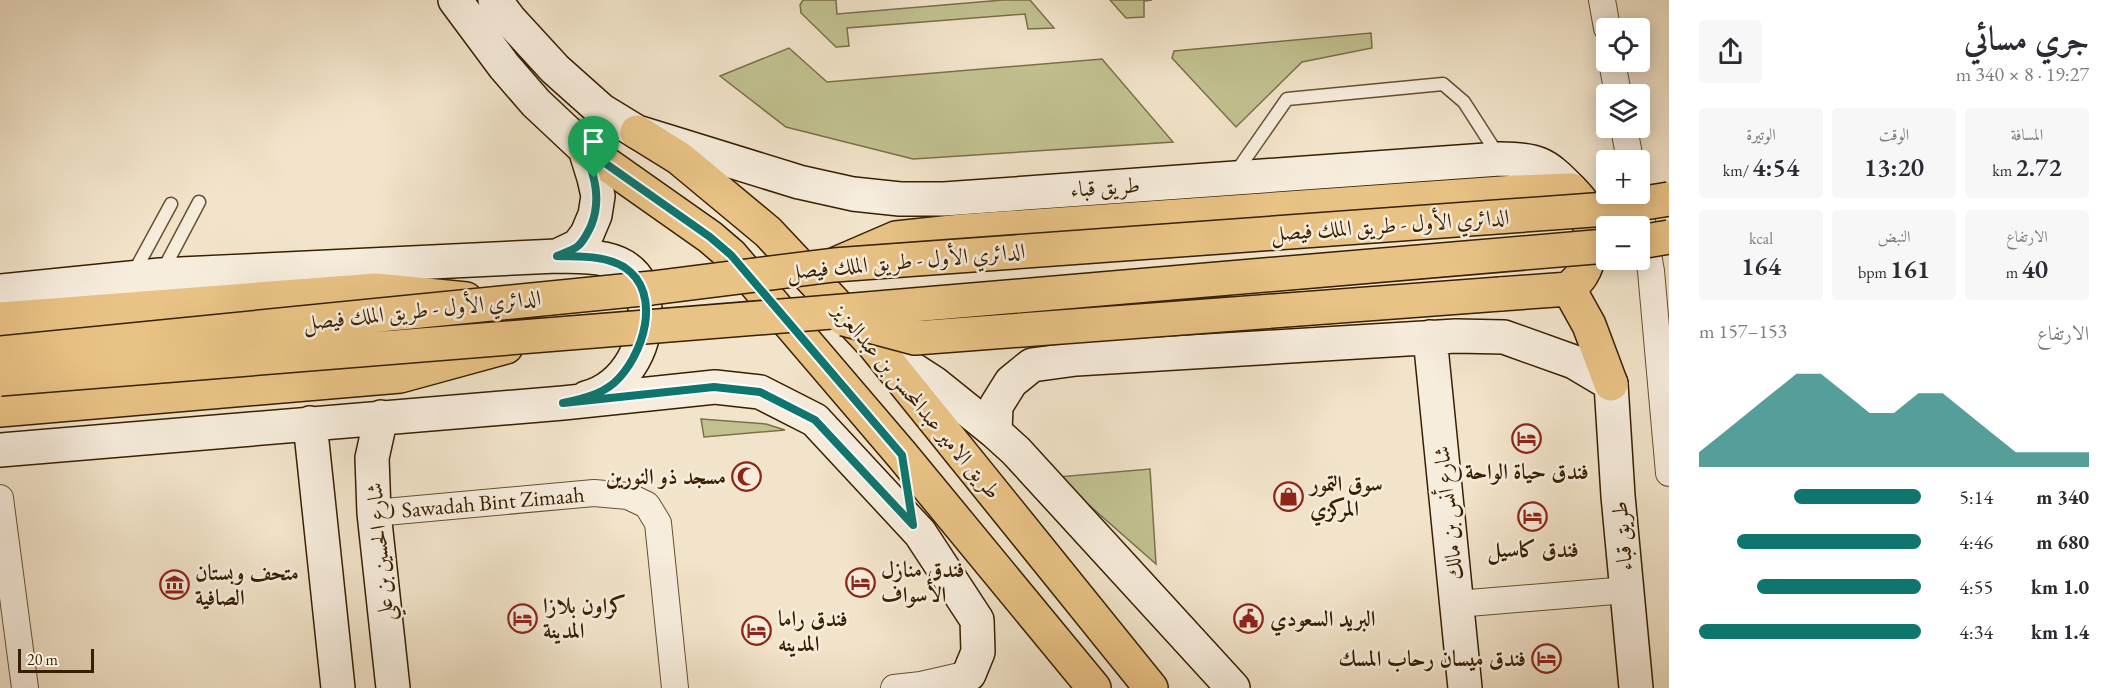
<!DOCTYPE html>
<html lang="ar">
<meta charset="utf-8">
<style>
:root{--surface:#fff;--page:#f7f7f7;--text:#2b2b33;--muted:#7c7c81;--accent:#0f766e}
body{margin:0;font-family:"EB Garamond",Amiri,serif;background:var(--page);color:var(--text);direction:rtl;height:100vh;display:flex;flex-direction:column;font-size:22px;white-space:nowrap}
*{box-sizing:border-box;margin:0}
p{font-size:20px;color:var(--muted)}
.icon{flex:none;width:33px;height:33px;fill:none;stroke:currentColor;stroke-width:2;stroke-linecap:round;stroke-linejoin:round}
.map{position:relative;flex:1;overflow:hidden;direction:ltr}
.drawer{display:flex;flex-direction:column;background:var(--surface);width:450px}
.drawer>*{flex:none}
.tools{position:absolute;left:1596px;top:18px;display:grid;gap:12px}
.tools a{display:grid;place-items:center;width:54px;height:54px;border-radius:6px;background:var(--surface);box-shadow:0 3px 15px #0003;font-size:30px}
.scale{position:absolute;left:18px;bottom:15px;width:76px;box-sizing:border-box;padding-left:6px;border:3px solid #371f00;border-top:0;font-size:16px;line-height:21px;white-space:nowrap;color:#371f00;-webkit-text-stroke:4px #f7eddd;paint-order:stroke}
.pin{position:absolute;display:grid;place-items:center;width:51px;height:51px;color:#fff;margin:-62px -26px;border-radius:50% 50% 50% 0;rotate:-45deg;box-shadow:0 0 6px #0007}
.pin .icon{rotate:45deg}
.round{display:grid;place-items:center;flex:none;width:63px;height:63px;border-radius:6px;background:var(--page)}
.summary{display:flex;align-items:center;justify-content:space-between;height:102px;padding:0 30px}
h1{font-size:33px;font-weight:600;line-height:45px}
.figures{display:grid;grid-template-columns:repeat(3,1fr);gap:9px;height:102px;padding:6px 30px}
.figures div{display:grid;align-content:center;border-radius:6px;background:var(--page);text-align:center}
.figures b{font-size:26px;font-weight:600}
.figures small{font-size:16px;font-weight:400}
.figures p{font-size:16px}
.chart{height:168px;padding:12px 30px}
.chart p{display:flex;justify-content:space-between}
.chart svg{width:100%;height:108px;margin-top:6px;fill:var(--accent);opacity:.7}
ul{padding:0 30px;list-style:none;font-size:20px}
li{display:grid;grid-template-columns:96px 72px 1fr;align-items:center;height:45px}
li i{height:15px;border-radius:8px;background:var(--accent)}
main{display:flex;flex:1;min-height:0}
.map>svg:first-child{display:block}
.green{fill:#c2c291;stroke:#7c7048;stroke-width:1.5}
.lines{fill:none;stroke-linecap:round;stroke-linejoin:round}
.lane-casing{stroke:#665032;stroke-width:15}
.street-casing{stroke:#665032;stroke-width:28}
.secondary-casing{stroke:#371f00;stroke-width:36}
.primary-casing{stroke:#371f00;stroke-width:36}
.highway-casing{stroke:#371f00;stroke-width:36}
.lane{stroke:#f7eddd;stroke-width:12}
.street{stroke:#f7eddd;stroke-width:26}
.secondary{stroke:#f7eddd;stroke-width:33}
.primary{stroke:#e9c285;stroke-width:33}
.highway{stroke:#e9c285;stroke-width:33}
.highway-bridge-casing{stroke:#371f00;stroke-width:36;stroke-linecap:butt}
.highway-bridge{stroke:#e9c285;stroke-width:33}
.route-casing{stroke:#fff;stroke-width:12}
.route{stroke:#0f766e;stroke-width:8}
.labels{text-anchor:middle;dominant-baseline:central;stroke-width:5;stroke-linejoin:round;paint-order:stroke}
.street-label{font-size:22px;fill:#371f00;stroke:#f7eddd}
.poi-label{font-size:22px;font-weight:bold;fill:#371f00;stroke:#f7eddd;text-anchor:start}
</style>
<main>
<section class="drawer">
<div class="summary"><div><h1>جري مسائي</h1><p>19:27 · 8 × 340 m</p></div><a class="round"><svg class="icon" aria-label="share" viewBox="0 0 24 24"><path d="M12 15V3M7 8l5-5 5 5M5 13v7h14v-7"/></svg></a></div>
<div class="figures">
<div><p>المسافة</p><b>2.72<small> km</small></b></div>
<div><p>الوقت</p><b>13:20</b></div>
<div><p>الوتيرة</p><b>4:54<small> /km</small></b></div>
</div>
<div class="figures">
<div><p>الارتفاع</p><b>40<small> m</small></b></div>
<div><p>النبض</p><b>161<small> bpm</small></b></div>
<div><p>kcal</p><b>164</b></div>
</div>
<div class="chart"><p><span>الارتفاع</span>153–157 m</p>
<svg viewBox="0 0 160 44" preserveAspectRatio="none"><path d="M0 44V38L10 30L20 22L30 14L40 6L50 6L60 14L70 22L80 22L90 14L100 14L110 22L120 30L130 38L140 38L150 38L160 38V44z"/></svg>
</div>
<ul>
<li><b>340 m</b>5:14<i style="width:57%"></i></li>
<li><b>680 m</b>4:46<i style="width:83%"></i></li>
<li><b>1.0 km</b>4:55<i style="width:74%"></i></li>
<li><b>1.4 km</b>4:34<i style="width:100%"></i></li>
</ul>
</section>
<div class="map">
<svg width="1669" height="688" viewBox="0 0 1669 688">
<rect width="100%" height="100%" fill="#f2e4ca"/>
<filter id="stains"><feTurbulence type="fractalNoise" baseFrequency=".00333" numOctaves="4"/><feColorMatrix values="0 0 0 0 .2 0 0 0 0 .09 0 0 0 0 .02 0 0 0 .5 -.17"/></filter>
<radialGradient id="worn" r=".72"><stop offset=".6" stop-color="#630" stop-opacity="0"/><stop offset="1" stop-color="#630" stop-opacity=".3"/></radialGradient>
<!-- green -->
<path class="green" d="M803,0H836L837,14L1003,0H1030L1054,28L1028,29L1025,14L847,28L849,46L836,47L801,13L800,5Z
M1110,0H1152L1144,1V17L1126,18Z
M1371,33L1372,48L1302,62L1236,127L1172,58L1174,51Z
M789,48L827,82L1102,59L1173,142L913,159L786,127L720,76Z
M701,419L766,424L785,430L704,437Z
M1150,469L1156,564L1057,477Z"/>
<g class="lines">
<defs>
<path id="lane" d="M1234,175L1287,99L1443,84L1464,102L1498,155
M162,272L199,202
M133,274L171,204"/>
<path id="street" d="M1602,0L1607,28
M1612,62L1618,94
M1624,128L1630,160
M1637,194L1651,271L1669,473
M0,498L25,688
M374,513L594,493L628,496L647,505L658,523L675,688
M1457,604L1627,590
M894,688L921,685L969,674"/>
<path id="secondary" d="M495,0L510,20L555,69L601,110L637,132L799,182L853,194L900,199H944L1500,159C1538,160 1544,162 1571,190
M557,256C583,257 617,254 635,276C641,283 643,292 644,301C651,341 627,387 586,398
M0,291L160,275L557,256L578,246L587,234L595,215L598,196L594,178L585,149L536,103L504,66L455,0
M1430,337L1465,688
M880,348L934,383L995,432
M381,417L372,458L374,513L393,688
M310,423L338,688
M0,450L563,403L715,387L760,392L815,420L920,533L977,620L978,652L969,674
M1233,688L1016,451L995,432L996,406L1011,382L1032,365L1076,359L1456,336L1504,337L1574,362L1611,384L1618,496L1636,688"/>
<path id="primary" d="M637,132L679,158L768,232L874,345L1151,688
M585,149L710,237L731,255L902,455L1094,688"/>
<path id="highway" d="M838,263L896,238L962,231L1516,192L1571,190C1575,194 1580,199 1583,204C1593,222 1593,257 1582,274C1579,280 1573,284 1569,289
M1500,294L1569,289L1589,325L1611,384
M0,319L376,290L466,299
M0,410L400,376L506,347"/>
</defs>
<!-- lane casing -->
<use href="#lane" class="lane-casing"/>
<!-- street casing -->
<use href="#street" class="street-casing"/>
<!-- secondary casing -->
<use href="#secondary" class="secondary-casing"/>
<!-- primary casing -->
<use href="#primary" class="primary-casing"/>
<!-- highway casing -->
<use href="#highway" class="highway-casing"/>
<!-- lane -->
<use href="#lane" class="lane"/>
<!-- street -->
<use href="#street" class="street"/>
<!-- secondary -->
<use href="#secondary" class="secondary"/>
<!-- primary -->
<use href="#primary" class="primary"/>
<!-- highway -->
<use href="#highway" class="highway"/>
<defs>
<path id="highway-bridge" d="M1640,242L1669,237
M844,319L915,338L1500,294
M0,353L652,288L834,265L1607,209L1669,199
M0,379L819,313L1606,246"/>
</defs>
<!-- highway-bridge casing -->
<use href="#highway-bridge" class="highway-bridge-casing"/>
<!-- highway-bridge -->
<use href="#highway-bridge" class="highway-bridge"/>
</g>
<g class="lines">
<defs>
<path id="route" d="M585,149L710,237L731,255L902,455L913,525L815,420L760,392L714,387L563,403C581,399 600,395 614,383C643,357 664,293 624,267C604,255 580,257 557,256C564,253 573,250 578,246C584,241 588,232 591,226C602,199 594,176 585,149Z"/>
</defs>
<!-- route casing -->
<use href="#route" class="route-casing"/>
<!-- route -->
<use href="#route" class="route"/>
</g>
<!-- icons -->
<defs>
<symbol id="hotel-ring" viewBox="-11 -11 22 22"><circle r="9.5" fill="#f7eddd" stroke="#8f2418" stroke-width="1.5"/><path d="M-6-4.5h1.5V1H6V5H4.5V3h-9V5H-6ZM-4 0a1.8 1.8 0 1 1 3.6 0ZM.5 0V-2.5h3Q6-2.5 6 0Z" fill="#8f2418"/></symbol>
<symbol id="mosque-ring" viewBox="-11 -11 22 22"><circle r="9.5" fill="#f7eddd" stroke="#8f2418" stroke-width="1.5"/><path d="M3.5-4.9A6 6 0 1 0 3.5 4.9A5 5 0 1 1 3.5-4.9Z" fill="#8f2418"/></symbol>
<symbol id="shop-ring" viewBox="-11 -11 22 22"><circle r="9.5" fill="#f7eddd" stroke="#8f2418" stroke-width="1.5"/><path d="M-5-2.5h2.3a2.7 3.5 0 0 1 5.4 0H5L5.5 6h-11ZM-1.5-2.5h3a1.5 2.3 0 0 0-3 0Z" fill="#8f2418"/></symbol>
<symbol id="museum-ring" viewBox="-11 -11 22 22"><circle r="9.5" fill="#f7eddd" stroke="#8f2418" stroke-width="1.5"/><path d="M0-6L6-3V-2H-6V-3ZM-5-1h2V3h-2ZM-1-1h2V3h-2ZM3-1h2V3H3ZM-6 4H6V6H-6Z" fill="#8f2418"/></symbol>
<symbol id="civic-ring" viewBox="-11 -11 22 22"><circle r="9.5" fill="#f7eddd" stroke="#8f2418" stroke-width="1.5"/><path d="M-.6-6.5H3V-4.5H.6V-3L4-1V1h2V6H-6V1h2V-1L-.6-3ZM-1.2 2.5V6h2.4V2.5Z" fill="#8f2418"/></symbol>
</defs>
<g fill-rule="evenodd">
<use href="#hotel-ring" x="1510" y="422" width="33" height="33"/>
<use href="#mosque-ring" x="730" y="460" width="33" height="33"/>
<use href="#shop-ring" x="1272" y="480" width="33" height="33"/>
<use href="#hotel-ring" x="1516" y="500" width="33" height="33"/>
<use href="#hotel-ring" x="844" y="566" width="33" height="33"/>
<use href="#museum-ring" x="158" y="568" width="33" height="33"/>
<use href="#hotel-ring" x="506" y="602" width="33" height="33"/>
<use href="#civic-ring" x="1232" y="602" width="33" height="33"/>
<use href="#hotel-ring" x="740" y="614" width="33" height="33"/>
<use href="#hotel-ring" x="1530" y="642" width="33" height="33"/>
</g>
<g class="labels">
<!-- street labels -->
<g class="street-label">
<text transform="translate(1105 187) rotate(-4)">طريق قباء</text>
<text transform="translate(1390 225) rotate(-4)">الدائري الأول - طريق الملك فيصل</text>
<text transform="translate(906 261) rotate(-5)">الدائري الأول - طريق الملك فيصل</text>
<text transform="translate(422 310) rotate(-6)">الدائري الأول - طريق الملك فيصل</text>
<text transform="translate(917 401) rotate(50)">طريق الامير عبدالمحسن بن عبدالعزيز</text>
<text transform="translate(493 502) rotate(-5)">Sawadah Bint Zimaah</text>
<text transform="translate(1448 513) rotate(-96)">شارع أنس بن مالك</text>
<text transform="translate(1622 536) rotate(-95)">طريق قباء</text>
<text transform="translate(380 552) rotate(-95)">شارع الحسين بن علي</text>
</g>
<!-- poi labels -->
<g class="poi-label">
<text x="1527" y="471" text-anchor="middle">فندق حياة الواحة</text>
<text x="726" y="476" text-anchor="end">مسجد ذو النورين</text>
<text x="1310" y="483">سوق التمور<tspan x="1310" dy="25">المركزي</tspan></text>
<text x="1533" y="549" text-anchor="middle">فندق كاسيل</text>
<text x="881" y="569">فندق منازل<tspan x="881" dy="25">الأسواف</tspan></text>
<text x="195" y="572">متحف وبستان<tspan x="195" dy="25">الصافية</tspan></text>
<text x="543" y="605">كراون بلازا<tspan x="543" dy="25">المدينة</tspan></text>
<text x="778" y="618">فندق راما<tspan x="778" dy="25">المدينه</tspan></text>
<text x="1270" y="618">البريد السعودي</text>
<text x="1526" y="658" text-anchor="end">فندق ميسان رحاب المسك</text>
</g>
</g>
<rect width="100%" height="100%" filter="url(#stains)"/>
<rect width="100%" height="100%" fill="url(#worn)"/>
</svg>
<div class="tools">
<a><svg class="icon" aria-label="locate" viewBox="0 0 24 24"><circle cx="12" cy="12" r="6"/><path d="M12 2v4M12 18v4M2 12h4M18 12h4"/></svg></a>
<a><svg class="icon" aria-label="layers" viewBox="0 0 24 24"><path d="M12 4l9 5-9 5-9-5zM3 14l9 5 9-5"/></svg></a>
<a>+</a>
<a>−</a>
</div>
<div class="scale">20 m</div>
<div class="pin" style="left:594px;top:178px;background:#1e9e55"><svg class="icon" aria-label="arrive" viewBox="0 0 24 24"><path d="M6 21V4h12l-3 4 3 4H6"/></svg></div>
</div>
</main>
